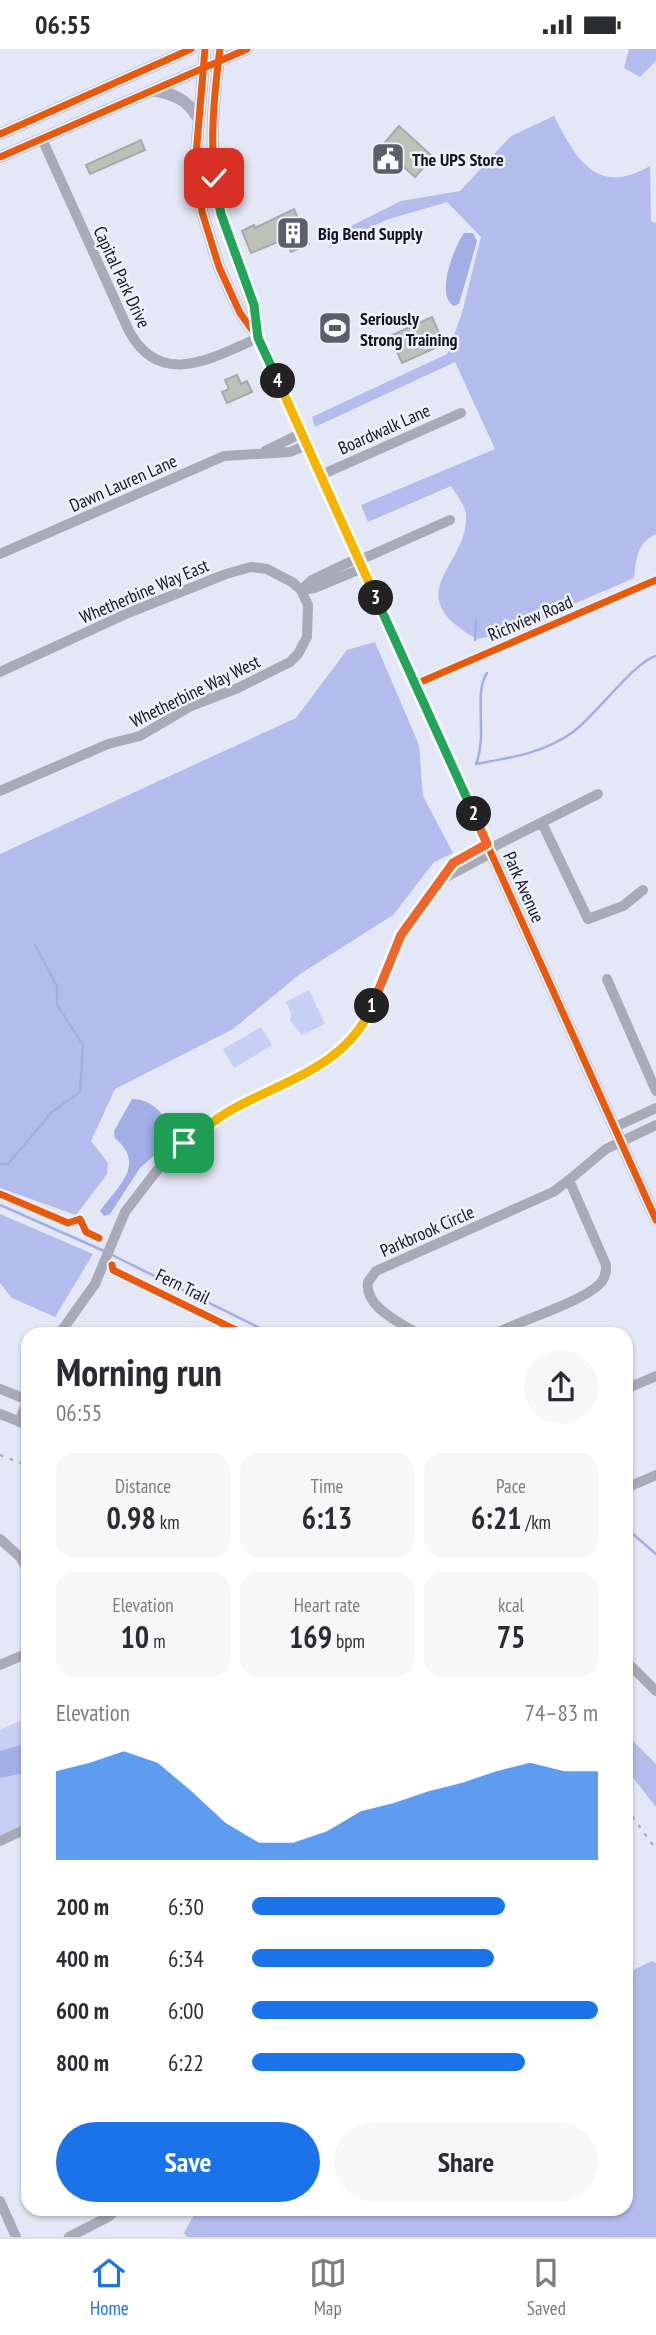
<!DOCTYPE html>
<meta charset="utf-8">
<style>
:root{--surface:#fff;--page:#f7f7f7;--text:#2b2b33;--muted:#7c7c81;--line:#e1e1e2;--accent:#1a73e8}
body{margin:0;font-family:"PT Sans Narrow",sans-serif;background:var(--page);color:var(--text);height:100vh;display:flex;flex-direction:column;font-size:26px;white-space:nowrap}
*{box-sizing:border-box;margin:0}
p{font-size:23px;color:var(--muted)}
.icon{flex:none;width:38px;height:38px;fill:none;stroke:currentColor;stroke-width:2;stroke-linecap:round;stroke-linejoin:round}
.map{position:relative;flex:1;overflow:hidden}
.side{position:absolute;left:21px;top:1278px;width:612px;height:889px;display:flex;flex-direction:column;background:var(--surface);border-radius:21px;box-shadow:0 2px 5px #0004}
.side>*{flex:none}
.pin{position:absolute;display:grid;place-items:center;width:60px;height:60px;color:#fff;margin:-30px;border-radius:14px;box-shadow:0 4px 10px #0006}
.km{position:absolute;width:35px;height:35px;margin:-18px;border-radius:50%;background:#222;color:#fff;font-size:19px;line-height:35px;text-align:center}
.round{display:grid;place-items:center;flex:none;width:74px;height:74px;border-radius:37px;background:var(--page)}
.head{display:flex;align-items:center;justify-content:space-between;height:119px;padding:0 35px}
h1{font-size:38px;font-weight:700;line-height:52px}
.stats{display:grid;grid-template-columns:repeat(3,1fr);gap:10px;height:119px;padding:7px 35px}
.stats div{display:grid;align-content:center;border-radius:18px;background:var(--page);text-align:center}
.stats b{font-size:30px;font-weight:700}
.stats small{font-size:19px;font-weight:400}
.stats p{font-size:19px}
.chart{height:196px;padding:14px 35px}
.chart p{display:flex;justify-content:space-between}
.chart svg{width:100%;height:126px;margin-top:7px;fill:var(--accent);opacity:.7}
.action{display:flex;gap:14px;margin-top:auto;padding:14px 35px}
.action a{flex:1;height:80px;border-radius:42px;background:var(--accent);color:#fff;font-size:28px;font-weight:700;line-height:80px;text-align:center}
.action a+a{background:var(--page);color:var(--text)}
ul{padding:0 35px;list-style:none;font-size:23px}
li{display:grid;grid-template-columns:112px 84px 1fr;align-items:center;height:52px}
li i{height:18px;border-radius:9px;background:var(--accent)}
.status{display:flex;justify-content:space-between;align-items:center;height:49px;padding:0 35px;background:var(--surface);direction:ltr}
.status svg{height:19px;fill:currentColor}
.menu{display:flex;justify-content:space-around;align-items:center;height:98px;border-top:2px solid var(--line);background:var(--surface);font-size:19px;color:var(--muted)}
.menu a{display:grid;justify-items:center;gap:4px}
.menu .current{color:var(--accent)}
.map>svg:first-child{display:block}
.green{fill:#c7cff4}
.forest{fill:#b3bcec}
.water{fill:#a3aee6}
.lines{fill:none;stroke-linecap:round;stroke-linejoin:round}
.stream{stroke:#a3aee6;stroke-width:2.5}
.building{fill:#bdc1b7;stroke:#a6a9aa;stroke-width:2}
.minor{stroke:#a8abb7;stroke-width:10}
.major{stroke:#aaadbc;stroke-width:12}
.rail{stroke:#acaeb9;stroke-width:2.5;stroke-dasharray:3.5 7;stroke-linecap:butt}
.cycleway-casing{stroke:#edf0fd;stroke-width:11}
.cycleway{stroke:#e8590c;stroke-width:7}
.split-1-casing{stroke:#fff;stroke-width:14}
.split-2-casing{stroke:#fff;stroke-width:14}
.split-3-casing{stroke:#fff;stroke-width:14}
.split-4-casing{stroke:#fff;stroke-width:14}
.split-5-casing{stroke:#fff;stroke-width:14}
.split-1{stroke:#f5b400;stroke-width:9}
.split-2{stroke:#f0652b;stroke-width:9}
.split-3{stroke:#22a559;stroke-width:9}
.split-4{stroke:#f5b400;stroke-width:9}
.split-5{stroke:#22a559;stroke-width:9}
.labels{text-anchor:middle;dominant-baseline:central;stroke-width:5;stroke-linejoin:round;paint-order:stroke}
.poi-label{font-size:18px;font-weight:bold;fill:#131520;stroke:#edf0fd;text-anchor:start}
.street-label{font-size:18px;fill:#131520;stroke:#edf0fd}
</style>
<div class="status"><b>06:55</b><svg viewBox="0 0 49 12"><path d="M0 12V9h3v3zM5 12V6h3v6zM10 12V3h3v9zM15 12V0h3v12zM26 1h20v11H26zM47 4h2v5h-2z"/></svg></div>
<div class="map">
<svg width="656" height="2188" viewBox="0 0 656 2188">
<rect width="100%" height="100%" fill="#e4e7f5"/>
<!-- green -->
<path class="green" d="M309,941L325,975L302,986L290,972L291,964L286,953Z
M261,978L272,996L234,1019L223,1000Z
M28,1668V1777L0,1790V1681Z"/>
<!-- forest -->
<path class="forest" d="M629,0H656V12L640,28L624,19Z
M554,67C576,110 597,148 650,117L651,172L656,174V485C637,494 636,510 634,529L506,584L477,590C395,544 470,517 466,465C465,456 456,445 451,437L368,473L361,456L495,400L455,313L315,378L312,368L447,305L462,264L481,188L447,153L386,171L328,199L353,176L401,152L460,142L511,87Z
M375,593L419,696L423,747L453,804L434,813L393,866L300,925L233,980L115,1040L91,1092L108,1114L107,1125L76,1166L0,1139V805L296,669L347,601Z
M0,1165L93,1205L55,1268L12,1249L0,1234Z
M627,1686L656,1715V1758L627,1721Z
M652,1912L656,1914V2188H187L184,2184L197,2160H626L627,1924Z"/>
<!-- water -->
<path class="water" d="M464,184H473L477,192L459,255L454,257C435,247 454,198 464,184Z
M132,1050C154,1050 165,1067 173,1084L169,1093L140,1119L110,1165L104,1167L100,1162C119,1136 146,1116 115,1089L114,1082Z
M28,1694V1723L0,1729V1702Z"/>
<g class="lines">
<!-- stream -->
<path class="stream" d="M475,591L476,572
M476,715C510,709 544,704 573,683C595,667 635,612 656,607
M476,715C488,685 473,644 487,624
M0,1115H8L52,1063L80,1043L83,996L57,956V937L35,896
M0,1156L104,1202
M110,1205L270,1284
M626,1479L656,1505"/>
</g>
<!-- building -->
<path class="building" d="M399,77L433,108L415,128L381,98Z
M141,91L145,101L90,125L86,116Z
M294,160L309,195L291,203L285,190L251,204L242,182L254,176L255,179Z
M432,268L444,295L402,314L390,287Z
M237,326L241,335L247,332L252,343L227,354L222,343L229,340L225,331Z"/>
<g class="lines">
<!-- minor -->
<path class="minor" d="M42,90L128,280C159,341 212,309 258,289
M265,402L302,384
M321,426L461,364
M0,505L224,407L290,403L307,396
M360,511L450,471
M301,541L312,531L358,509
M301,541L315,539L363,519
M0,623L128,564L226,525L251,518L267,520L292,533L301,541L308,556L307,588L298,605L290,613L238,639L191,657L140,687L108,695L0,742
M416,635L656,531
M542,774L588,870L623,857L643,841
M489,800L598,745
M444,829L491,804
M607,930L656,1042
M615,1078L656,1059
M569,1131L606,1100L656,1076
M60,1284L95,1235L125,1163L158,1120L184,1094L231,1061L317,1020L345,998L364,976L401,886L453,814L487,795
M416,1284C400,1273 364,1258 368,1233L376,1222L553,1143L569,1131L606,1216C606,1222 606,1227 602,1232C589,1251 521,1271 497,1284
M0,1340L28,1351
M626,1340L656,1327
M0,1365L28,1376
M19,1373L28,1350
M626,1439L656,1426
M0,1490L20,1508L28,1521
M626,1612L656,1642
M0,1616L28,1604
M0,1792L28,1779
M0,2152L16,2188
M69,2188L108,2168L117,2160"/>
<!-- major -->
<path class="major" d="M205,0L196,106L202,163L219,218L240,264L258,289L304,388L656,1171
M220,0C213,53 207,115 222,167C233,207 252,244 258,285
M153,41C174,45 187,50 198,69
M0,85L191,0
M0,108L247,0"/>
<!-- rail -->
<path class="rail" d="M0,1406L28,1417
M626,1759L656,1800"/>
<defs>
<path id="cycleway" d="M205,0L196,106L202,163L219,218L240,264L258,289L304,388L656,1171
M220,0C213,53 207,115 222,167C233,207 252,244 258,286
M0,85L191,0
M0,108L247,0
M416,635L656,531
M0,1145L68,1174L80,1170L86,1183L99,1189
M112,1216L113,1221L242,1284"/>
</defs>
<!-- cycleway casing -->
<use href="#cycleway" class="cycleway-casing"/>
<!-- cycleway -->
<use href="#cycleway" class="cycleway"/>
</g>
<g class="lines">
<defs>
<path id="split-1" d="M184,1094C200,1083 216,1069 233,1060C285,1031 347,1017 372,957"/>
<path id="split-2" d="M372,957L401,886L453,814L487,795L474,765"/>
<path id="split-3" d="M376,549L474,765"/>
<path id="split-4" d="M278,332L376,549"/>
<path id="split-5" d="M214,129L221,165L254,256L258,289L278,332"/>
</defs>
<!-- split-1 casing -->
<use href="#split-1" class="split-1-casing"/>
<!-- split-2 casing -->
<use href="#split-2" class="split-2-casing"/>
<!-- split-3 casing -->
<use href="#split-3" class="split-3-casing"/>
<!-- split-4 casing -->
<use href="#split-4" class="split-4-casing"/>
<!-- split-5 casing -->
<use href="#split-5" class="split-5-casing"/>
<!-- split-1 -->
<use href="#split-1" class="split-1"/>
<!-- split-2 -->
<use href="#split-2" class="split-2"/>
<!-- split-3 -->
<use href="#split-3" class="split-3"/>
<!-- split-4 -->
<use href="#split-4" class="split-4"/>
<!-- split-5 -->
<use href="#split-5" class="split-5"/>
</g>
<!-- icons -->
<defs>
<symbol id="civic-square" viewBox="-11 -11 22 22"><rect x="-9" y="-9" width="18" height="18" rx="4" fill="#5c5e6b" stroke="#edf0fd"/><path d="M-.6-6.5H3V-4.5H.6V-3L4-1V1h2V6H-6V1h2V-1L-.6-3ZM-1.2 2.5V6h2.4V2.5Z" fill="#fff"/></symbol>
<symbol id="building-square" viewBox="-11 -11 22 22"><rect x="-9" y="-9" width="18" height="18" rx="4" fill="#5c5e6b" stroke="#edf0fd"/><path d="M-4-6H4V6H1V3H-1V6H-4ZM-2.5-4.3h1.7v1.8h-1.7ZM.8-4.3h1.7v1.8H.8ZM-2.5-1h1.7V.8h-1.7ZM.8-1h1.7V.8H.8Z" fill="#fff"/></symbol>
<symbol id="stadium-square" viewBox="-11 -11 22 22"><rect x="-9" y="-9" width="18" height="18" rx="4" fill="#5c5e6b" stroke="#edf0fd"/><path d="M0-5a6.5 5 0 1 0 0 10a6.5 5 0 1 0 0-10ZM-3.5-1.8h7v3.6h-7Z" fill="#fff"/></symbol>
</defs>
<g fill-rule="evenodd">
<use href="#civic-square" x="369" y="91" width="38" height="38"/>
<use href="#building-square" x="274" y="165" width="38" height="38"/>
<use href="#stadium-square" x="316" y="260" width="38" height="38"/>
</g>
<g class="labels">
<!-- poi labels -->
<g class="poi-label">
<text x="412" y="110">The UPS Store</text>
<text x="318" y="184">Big Bend Supply</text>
<text x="360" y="269">Seriously<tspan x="360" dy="21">Strong Training</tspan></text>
</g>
<!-- street labels -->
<g class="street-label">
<text transform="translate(122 228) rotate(65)">Capital Park Drive</text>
<text transform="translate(384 380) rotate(-24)">Boardwalk Lane</text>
<text transform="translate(123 434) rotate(-24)">Dawn Lauren Lane</text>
<text transform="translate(144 542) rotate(-23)">Whetherbine Way East</text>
<text transform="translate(530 569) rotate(-23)">Richview Road</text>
<text transform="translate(195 642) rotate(-26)">Whetherbine Way West</text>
<text transform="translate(524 838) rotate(66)">Park Avenue</text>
<text transform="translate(427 1182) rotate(-24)">Parkbrook Circle</text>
<text transform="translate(183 1237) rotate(26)">Fern Trail</text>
</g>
</g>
</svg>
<div class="pin" style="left:184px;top:1094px;background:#1e9e55"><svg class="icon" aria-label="arrive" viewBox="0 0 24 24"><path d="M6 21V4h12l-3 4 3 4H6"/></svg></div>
<div class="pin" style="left:214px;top:129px;background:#d93025"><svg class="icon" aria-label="check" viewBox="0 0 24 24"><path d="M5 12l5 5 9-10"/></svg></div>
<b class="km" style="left:372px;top:957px">1</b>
<b class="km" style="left:474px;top:765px">2</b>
<b class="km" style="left:376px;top:549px">3</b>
<b class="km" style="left:278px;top:332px">4</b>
<section class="side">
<div class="head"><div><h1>Morning run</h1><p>06:55</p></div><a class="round"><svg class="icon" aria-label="share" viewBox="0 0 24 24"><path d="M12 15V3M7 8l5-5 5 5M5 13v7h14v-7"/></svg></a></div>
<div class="stats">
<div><p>Distance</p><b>0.98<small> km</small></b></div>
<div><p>Time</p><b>6:13</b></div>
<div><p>Pace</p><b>6:21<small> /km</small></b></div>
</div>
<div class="stats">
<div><p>Elevation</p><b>10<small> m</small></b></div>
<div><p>Heart rate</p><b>169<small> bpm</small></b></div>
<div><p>kcal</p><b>75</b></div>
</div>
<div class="chart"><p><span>Elevation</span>74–83 m</p>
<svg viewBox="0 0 160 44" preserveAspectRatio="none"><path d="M0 44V13L10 10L20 6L30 10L40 20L50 31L60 38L70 38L80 34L90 27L100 24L110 20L120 17L130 13L140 10L150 13L160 13V44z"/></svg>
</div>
<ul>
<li><b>200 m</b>6:30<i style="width:73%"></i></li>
<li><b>400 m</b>6:34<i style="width:70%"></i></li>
<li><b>600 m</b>6:00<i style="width:100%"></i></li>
<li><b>800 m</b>6:22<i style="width:79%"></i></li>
</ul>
<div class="action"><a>Save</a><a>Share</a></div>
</section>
</div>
<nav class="menu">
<a class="current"><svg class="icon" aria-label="home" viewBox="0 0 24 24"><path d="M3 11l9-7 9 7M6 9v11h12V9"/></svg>Home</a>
<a><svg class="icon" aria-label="map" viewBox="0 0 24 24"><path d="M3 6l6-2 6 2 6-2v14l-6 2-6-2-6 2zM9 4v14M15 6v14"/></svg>Map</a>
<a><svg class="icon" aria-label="saved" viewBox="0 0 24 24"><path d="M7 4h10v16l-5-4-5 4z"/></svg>Saved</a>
</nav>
